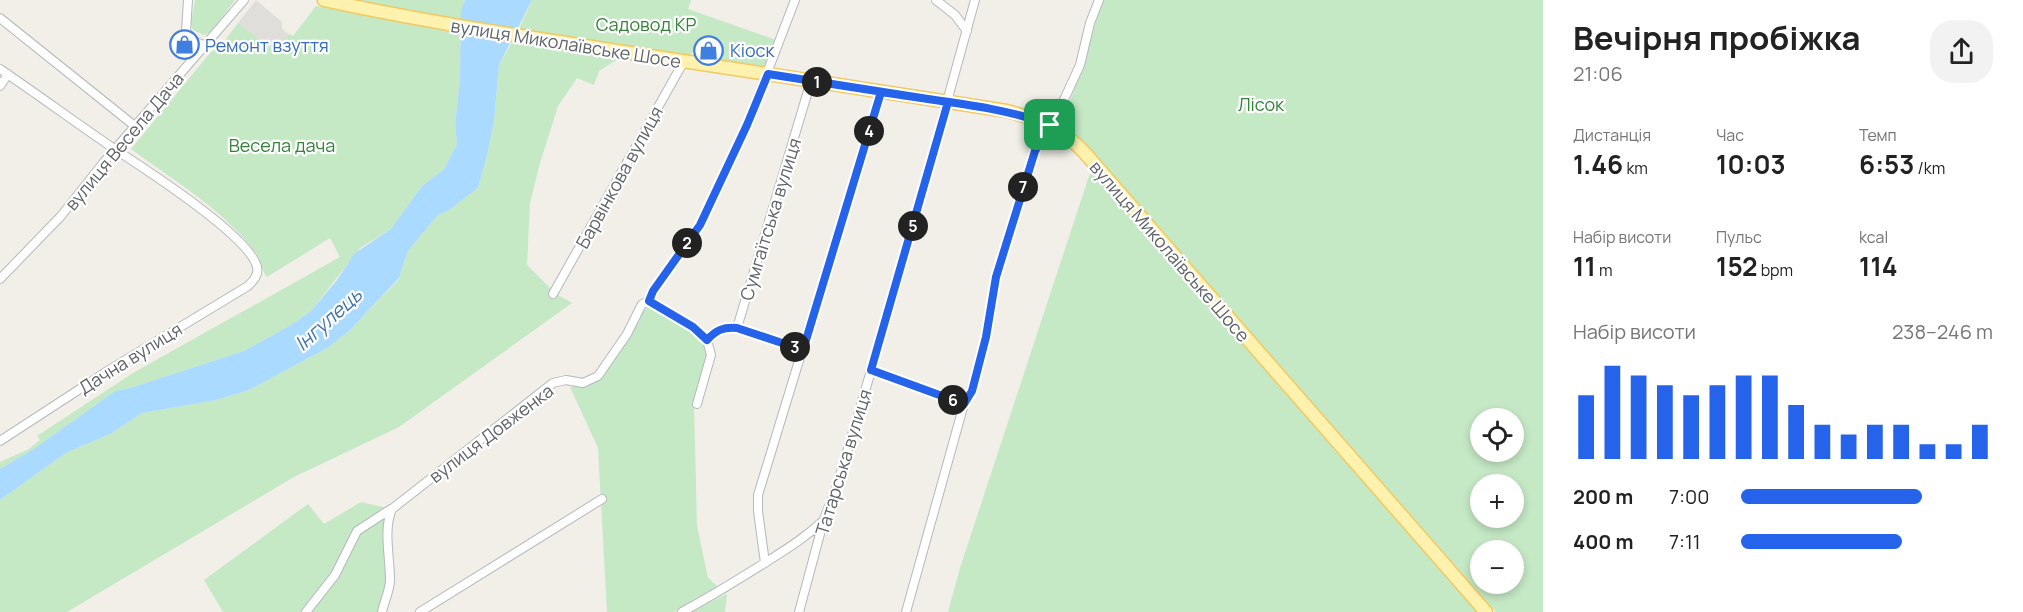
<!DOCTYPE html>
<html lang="uk">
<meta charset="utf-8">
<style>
:root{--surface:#fff;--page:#f2f2f2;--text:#222;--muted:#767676;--accent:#2563eb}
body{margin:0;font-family:Manrope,sans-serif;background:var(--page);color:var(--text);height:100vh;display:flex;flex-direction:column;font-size:22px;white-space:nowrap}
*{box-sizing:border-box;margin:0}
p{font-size:20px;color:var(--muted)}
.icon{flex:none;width:33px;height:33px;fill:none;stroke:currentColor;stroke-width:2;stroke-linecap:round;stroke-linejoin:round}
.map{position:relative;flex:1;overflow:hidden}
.side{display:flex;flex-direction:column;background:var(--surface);width:480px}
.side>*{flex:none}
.buttons{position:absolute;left:1470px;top:408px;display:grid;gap:12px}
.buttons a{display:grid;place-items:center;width:54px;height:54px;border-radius:50%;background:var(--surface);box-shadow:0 3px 9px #0003;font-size:30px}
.pin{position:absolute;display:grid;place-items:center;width:51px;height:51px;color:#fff;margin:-26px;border-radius:12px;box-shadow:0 3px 9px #0006}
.km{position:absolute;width:30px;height:30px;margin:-15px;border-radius:50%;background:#222;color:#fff;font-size:16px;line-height:30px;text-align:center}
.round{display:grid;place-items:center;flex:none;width:63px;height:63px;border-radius:24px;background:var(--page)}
.summary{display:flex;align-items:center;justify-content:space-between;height:102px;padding:0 30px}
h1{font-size:33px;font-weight:700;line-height:45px}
.stats{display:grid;grid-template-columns:repeat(3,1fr);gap:9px;height:102px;padding:6px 30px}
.stats div{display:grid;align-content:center}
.stats b{font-size:26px;font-weight:700}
.stats small{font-size:16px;font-weight:400}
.stats p{font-size:16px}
.chart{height:168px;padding:12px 30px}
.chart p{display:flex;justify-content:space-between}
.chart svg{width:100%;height:108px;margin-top:6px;stroke:var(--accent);stroke-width:6}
ul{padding:0 30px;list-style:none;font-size:20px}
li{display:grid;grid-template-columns:96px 72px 1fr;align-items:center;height:45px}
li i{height:15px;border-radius:8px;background:var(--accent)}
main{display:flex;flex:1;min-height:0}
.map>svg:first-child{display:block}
.industrial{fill:#e0deda}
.green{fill:#c5e8c5;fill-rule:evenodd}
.water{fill:#aadaff}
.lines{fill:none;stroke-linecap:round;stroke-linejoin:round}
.minor-casing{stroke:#b5b8bc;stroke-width:10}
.primary-casing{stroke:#f2c960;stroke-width:15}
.minor{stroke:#fff;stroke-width:8}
.primary{stroke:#fff2af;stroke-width:12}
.route-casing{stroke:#fff;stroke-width:12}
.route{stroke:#2563eb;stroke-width:8}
.labels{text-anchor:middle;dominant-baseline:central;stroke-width:4.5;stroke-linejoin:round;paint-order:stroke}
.park-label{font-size:18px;fill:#348238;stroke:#fff}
.street-label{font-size:18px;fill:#5f6368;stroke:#fff}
.shop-label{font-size:18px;fill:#366cbe;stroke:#fff;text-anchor:start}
.water-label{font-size:20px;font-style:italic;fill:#4174aa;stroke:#fff}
</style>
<main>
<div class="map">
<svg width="1543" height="612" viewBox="0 0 1543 612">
<rect width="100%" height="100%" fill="#f1efe8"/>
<!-- industrial -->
<path class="industrial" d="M256,0L282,22V29L289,34L275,51L238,23Z"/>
<!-- green -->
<path class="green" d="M195,0H235L211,32L204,35L193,30L191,24Z
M324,0H465L461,21Z
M532,0H691L688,9L776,40L766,68L719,60V45L702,42L690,55L518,31Z
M1103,0H1543V612H1496L1087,147L1073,134L1055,121L1069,105ZM1480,418H1514V452H1480ZM1480,484H1514V518H1480ZM1480,550H1514V584H1480Z
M316,6L461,33L460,80L455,124L457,144L444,169L422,186L391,229L360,248L311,311L291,325L244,351L130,388L115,391L35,448L0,469V462L29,449L40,440L37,436L133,373L340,257L330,238L267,277C261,270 262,261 256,253C224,210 173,180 131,149L210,53L219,47L223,50L229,42L226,39L238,23L275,51L289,34L293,36Z
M512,42L618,59L599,71L594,85L577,78L558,106L540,163L530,203L527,265L555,293L572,303L399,427L294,477L67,612H0V500L66,453L110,434L142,413L216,400L249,390L329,347L350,330L399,279L408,251L437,216L449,210L478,188L487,156L494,121L499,65Z
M1091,170L1477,612H948L960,568Z
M651,305L690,330L703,341L707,355L694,405L697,526L708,578L719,588L674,612H607L598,448L570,387L586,385L601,379L617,351L640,320L641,312Z
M361,502L392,509L389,517L390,583L382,612H223L204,580L308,504L324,524Z
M727,594L725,612H692L726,594Z"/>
<!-- water -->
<path class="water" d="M465,0H532L499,65L494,121L487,156L478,188L449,210L437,216L408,251L399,278L350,330L329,347L249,390L216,400L142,413L110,434L66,453L0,500V469L35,448L115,391L130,388L244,351L291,325L311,311L337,280L355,253L391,229L422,186L444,169L457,144L455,124L460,80L461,11Z"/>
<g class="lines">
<defs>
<path id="minor" d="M188,0L186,31L194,41L205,46
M936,0L955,15L967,31
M0,18L136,127
M0,69C38,95 75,122 113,148C142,167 250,236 257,267C259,275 253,281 248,286L109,370L0,441
M0,86L8,74
M0,279L61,216L104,162L244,0
M553,294L684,61
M649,301L693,327L707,340
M737,328L803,350
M871,370L964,404
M697,404L711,355L707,340C716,330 723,326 737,328L811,81
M765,563L758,511V495L881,92
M306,612L335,575L357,531L391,509
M382,612C384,602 390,590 390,580C390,556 383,530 392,509L553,383L566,380L583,383L598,376L627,334L642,304L649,301L653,291L700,225L747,125L795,0
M420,612L602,499
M682,612C710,597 736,581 763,564C785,550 805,538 824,520
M799,612L824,519L836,489L897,283L975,0
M906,612L964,404L971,391L986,337L996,277L1035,151L1062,104L1080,65L1090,23L1099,0"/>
<path id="primary" d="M324,0C443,26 563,42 683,61C791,77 899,94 1007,111C1037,119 1062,129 1084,152L1486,612"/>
</defs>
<!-- minor casing -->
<use href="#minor" class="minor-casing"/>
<!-- primary casing -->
<use href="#primary" class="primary-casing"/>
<!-- minor -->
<use href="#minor" class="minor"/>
<!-- primary -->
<use href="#primary" class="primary"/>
</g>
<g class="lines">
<defs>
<path id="route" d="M1050,125C1011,110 969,105 928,99C874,91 821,82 768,74L747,125L700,225L653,291L649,301L693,327L707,340C716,330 723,327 737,328L803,350L881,92L948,102L871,370L964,404L972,391L986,337L996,277L1035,151L1050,125"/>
</defs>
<!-- route casing -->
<use href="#route" class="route-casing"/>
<!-- route -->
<use href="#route" class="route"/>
</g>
<!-- icons -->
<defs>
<symbol id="shop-ring" viewBox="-11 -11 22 22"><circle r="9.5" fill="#fff" stroke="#3f7fe0" stroke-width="1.5"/><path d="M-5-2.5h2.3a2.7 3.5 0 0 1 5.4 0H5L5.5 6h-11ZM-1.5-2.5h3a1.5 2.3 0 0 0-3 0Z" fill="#3f7fe0"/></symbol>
</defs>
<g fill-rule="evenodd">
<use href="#shop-ring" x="168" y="28" width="33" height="33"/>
<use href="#shop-ring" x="692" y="34" width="33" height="33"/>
</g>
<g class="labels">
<!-- park labels -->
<g class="park-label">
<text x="646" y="24">Садовод КР</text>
<text x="1261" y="104">Лісок</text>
<text x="282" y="145">Весела дача</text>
</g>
<!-- street labels -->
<g class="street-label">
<text transform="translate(566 43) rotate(9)">вулиця Миколаївське Шосе</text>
<text transform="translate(124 141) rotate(-50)">вулиця Весела Дача</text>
<text transform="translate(619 177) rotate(-61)">Барвінкова вулиця</text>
<text transform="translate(770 219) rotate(-73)">Сумгаїтська вулиця</text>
<text transform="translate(1170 251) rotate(49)">вулиця Миколаївське Шосе</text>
<text transform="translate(130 358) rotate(-32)">Дачна вулиця</text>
<text transform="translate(491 433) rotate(-37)">вулиця Довженка</text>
<text transform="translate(843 462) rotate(-73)">Татарська вулиця</text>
</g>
<!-- shop labels -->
<g class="shop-label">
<text x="205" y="45">Ремонт взуття</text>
<text x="730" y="50">Кіоск</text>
</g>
<!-- water labels -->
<g class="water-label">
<text transform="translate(328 319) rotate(-42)">Інгулець</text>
</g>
</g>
</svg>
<div class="buttons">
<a><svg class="icon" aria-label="locate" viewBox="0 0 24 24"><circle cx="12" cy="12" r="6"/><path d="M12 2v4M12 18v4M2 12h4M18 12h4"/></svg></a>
<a>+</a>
<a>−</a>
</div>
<div class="pin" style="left:1050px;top:125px;background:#1e9e55"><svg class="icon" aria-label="arrive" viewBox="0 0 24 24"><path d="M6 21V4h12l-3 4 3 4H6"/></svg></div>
<b class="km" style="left:817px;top:82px">1</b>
<b class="km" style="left:687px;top:243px">2</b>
<b class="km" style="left:795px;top:347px">3</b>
<b class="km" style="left:869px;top:131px">4</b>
<b class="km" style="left:913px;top:226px">5</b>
<b class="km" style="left:953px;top:400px">6</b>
<b class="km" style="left:1023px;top:187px">7</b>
</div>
<section class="side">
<div class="summary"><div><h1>Вечірня пробіжка</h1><p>21:06</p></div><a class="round"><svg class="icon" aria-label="share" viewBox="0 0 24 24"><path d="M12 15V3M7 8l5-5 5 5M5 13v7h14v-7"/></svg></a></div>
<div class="stats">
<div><p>Дистанція</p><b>1.46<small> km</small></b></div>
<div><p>Час</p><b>10:03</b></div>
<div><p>Темп</p><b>6:53<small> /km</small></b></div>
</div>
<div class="stats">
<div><p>Набір висоти</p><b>11<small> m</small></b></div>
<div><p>Пульс</p><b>152<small> bpm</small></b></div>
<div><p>kcal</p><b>114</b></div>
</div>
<div class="chart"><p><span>Набір висоти</span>238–246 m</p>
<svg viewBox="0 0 160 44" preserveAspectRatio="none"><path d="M5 44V18M15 44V6M25 44V10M35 44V14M45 44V18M55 44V14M65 44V10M75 44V10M85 44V22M95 44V30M105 44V34M115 44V30M125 44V30M135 44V38M145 44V38M155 44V30"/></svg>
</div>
<ul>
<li><b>200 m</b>7:00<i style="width:72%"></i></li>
<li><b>400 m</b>7:11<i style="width:64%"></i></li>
</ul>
</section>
</main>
